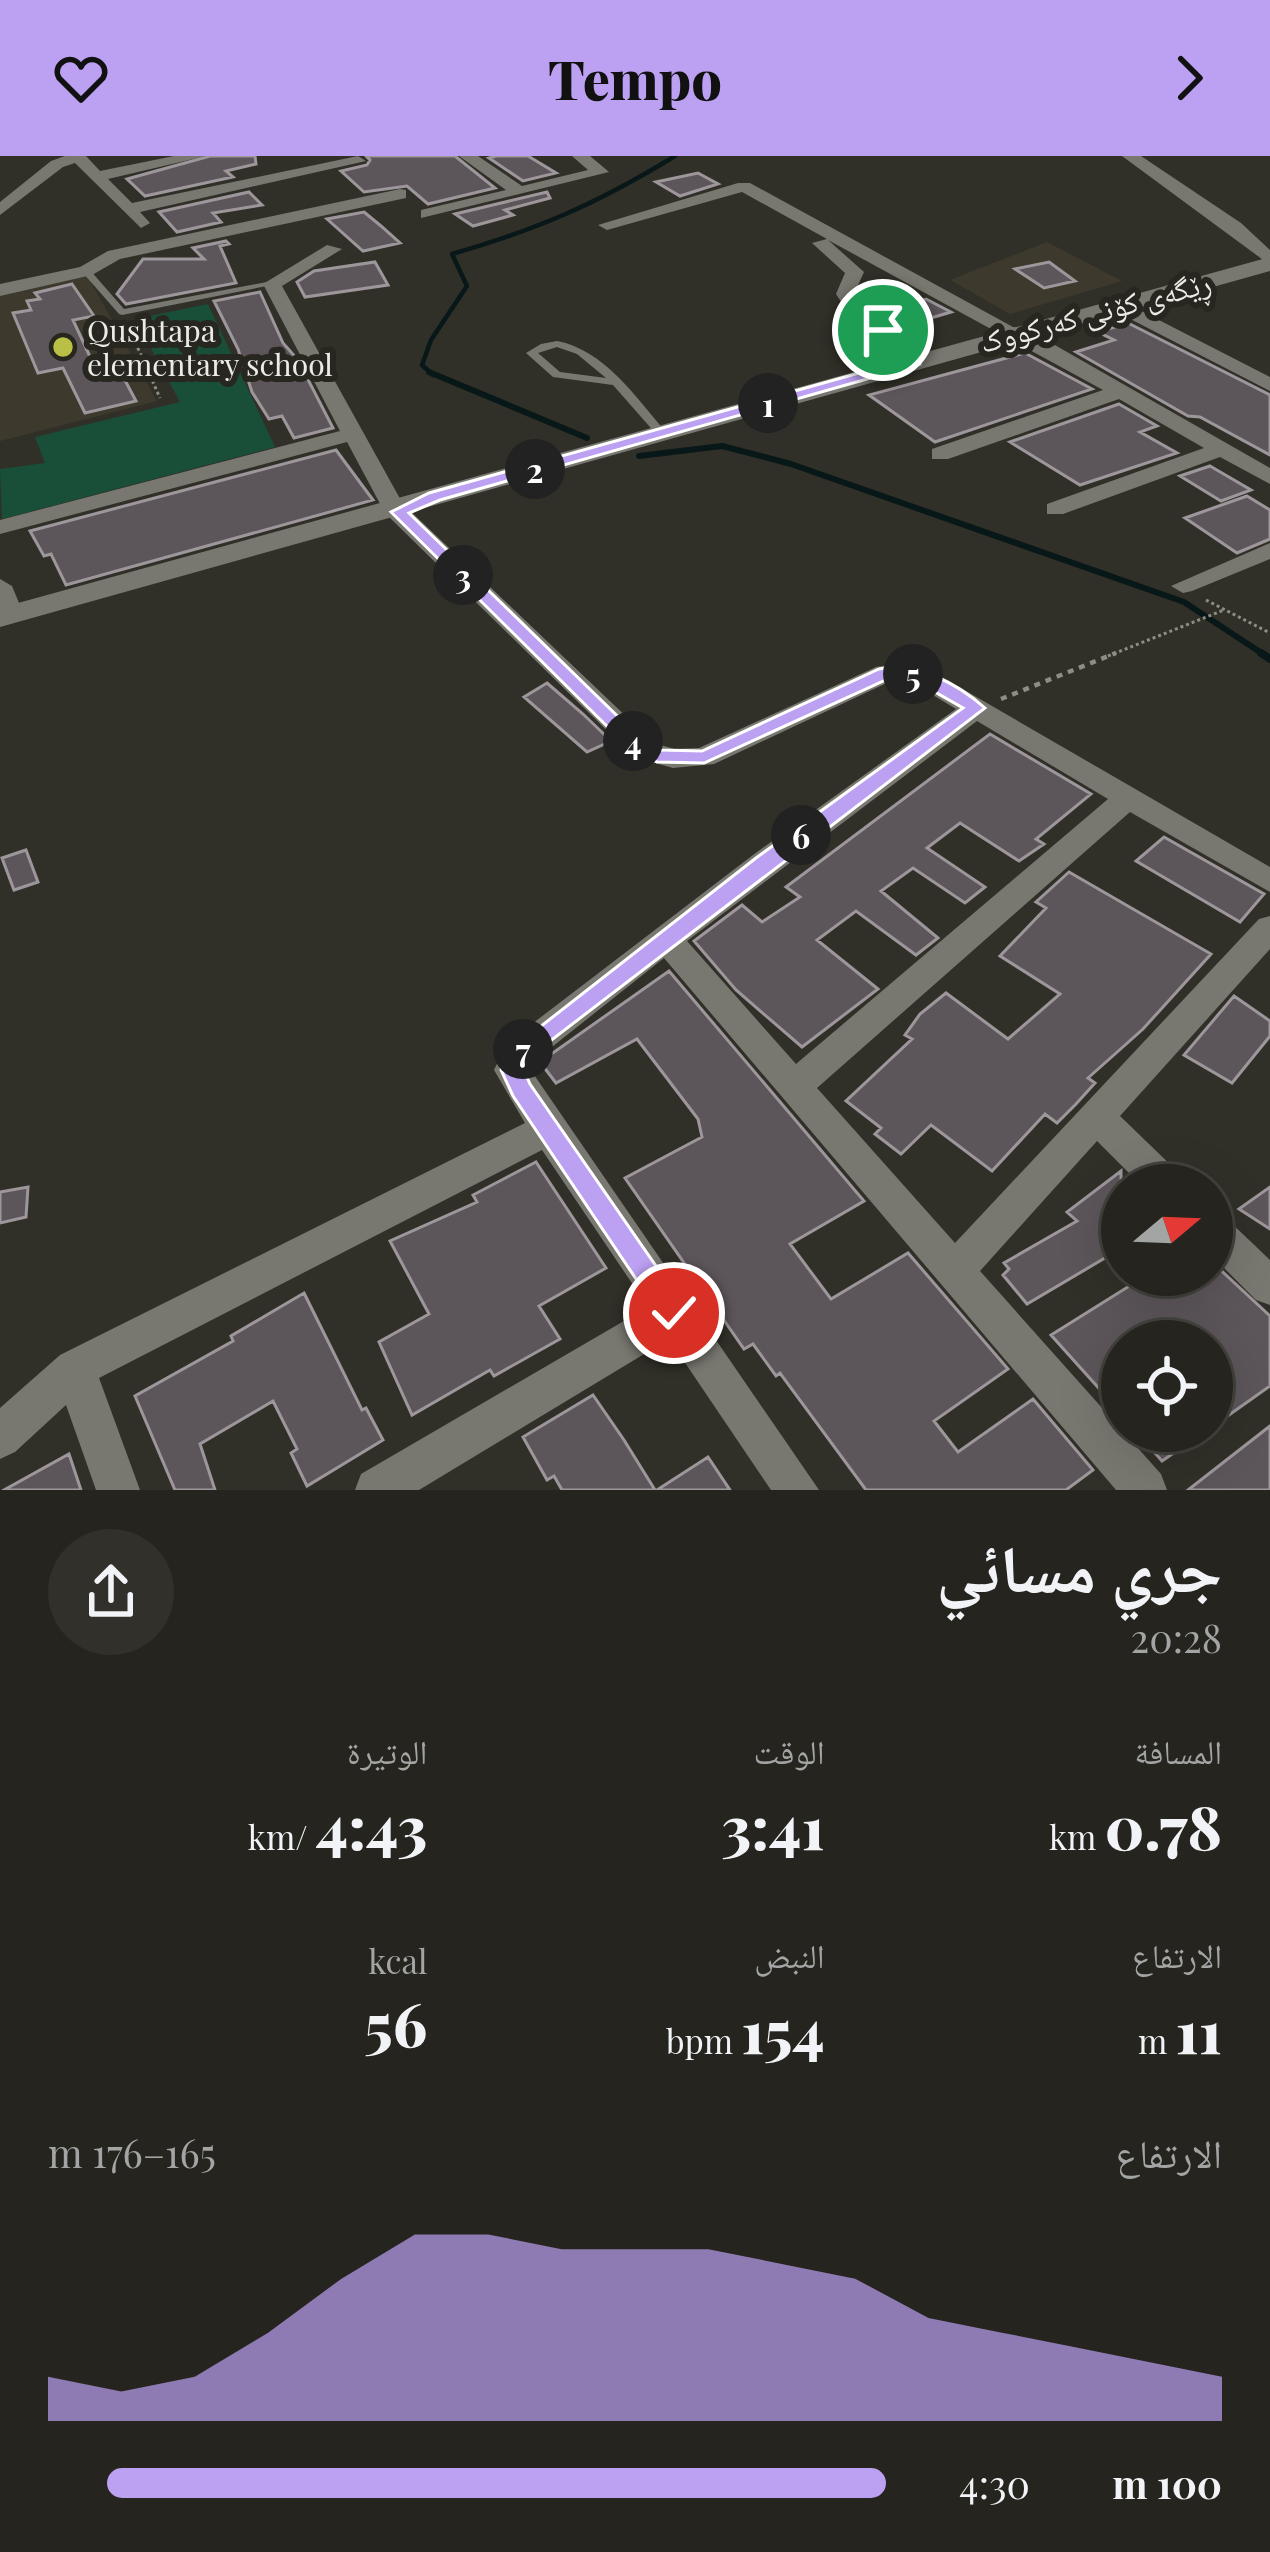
<!DOCTYPE html>
<html lang="ar">
<meta charset="utf-8">
<style>
:root{--surface:#25241e;--page:#31302b;--text:#f1f3f6;--muted:#a3a4a4;--line:#42413c;--accent:#bca0f2}
body{margin:0;font-family:"Playfair Display","Noto Naskh Arabic",serif;background:var(--page);color:var(--text);direction:rtl;height:100vh;display:flex;flex-direction:column;font-size:45px;white-space:nowrap}
*{box-sizing:border-box;margin:0}
p{font-size:39px;color:var(--muted)}
.icon{flex:none;width:66px;height:66px;fill:none;stroke:currentColor;stroke-width:2;stroke-linecap:round;stroke-linejoin:round}
.map{position:relative;height:1334px;overflow:hidden;direction:ltr}
.drawer{display:flex;flex-direction:column;background:var(--surface);flex:1}
.drawer>*{flex:none}
.needle{width:78px;rotate:71deg}
.fabs{position:absolute;left:1101px;top:1008px;display:grid;gap:24px}
.fabs a{display:grid;place-items:center;width:132px;height:132px;border-radius:50%;background:var(--surface);box-shadow:0 12px 48px #0002,0 0 0 3px var(--line);font-size:60px}
.pin{position:absolute;display:grid;place-items:center;width:102px;height:102px;color:#fff;margin:-51px;border:6px solid #fff;border-radius:50%;box-shadow:0 3px 12px #0007}
.km{position:absolute;width:60px;height:60px;margin:-30px;border-radius:50%;background:#222;color:#fff;font-size:33px;line-height:60px;text-align:center}
.round{display:grid;place-items:center;flex:none;width:126px;height:126px;border-radius:63px;background:var(--page)}
.headline{display:flex;align-items:center;justify-content:space-between;height:204px;padding:0 48px}
h1{font-size:66px;font-weight:800;line-height:90px}
.stats{display:grid;grid-template-columns:repeat(3,1fr);gap:18px;height:204px;padding:12px 48px}
.stats div{display:grid;align-content:center}
.stats b{font-size:60px;font-weight:800}
.stats small{font-size:33px;font-weight:400}
.stats p{font-size:33px}
.chart{height:336px;padding:24px 48px}
.chart p{display:flex;justify-content:space-between}
.chart svg{width:100%;height:216px;margin-top:12px;fill:var(--accent);opacity:.7}
ul{padding:0 48px;list-style:none;font-size:39px}
li{display:grid;grid-template-columns:192px 144px 1fr;align-items:center;height:90px}
li i{height:30px;border-radius:15px;background:var(--accent)}
header{display:flex;justify-content:space-between;align-items:center;height:156px;padding:0 48px;background:var(--accent);color:#111;font-size:54px;font-weight:800}
.map>svg:first-child{display:block}
.built{fill:#3d3a2d}
.green{fill:#194f39}
.lines{fill:none;stroke-linecap:round;stroke-linejoin:round}
.stream-far2{stroke:#081818;stroke-width:4.5}
.stream-far1{stroke:#081818;stroke-width:6}
.stream{stroke:#081818;stroke-width:8}
.building{fill:#5c555a;stroke:#9d969b;stroke-width:3}
.path-far1{stroke:#8d8c85;stroke-width:3;stroke-dasharray:3 3;stroke-linecap:butt}
.path{stroke:#8d8c85;stroke-width:4.5;stroke-dasharray:6 6;stroke-linecap:butt}
.service{fill:#797870;fill-rule:evenodd}
.minor{fill:#797870;fill-rule:evenodd}
.tertiary{fill:#797870;fill-rule:evenodd}
.route{fill:#bca0f2;stroke:#fff;stroke-width:3}
.poi-dot{fill:#bac045;stroke:#27261f;stroke-width:4.5}
.labels{text-anchor:middle;dominant-baseline:central;stroke-width:12;stroke-linejoin:round;paint-order:stroke}
.far-street-label{font-size:30px;fill:#ecebe6;stroke:#27261f}
.far-poi-label{font-size:30px;fill:#ecebe6;stroke:#27261f;text-anchor:start}
</style>
<header><svg class="icon" aria-label="forward" viewBox="0 0 24 24"><path d="M9 5l7 7-7 7"/></svg>Tempo<svg class="icon" aria-label="heart" viewBox="0 0 24 24"><path d="M12 20l-8-8c-3-5 5-10 8-4 3-6 11-1 8 4z"/></svg></header>
<div class="map">
<svg width="1270" height="1334" viewBox="0 0 1270 1334">
<rect width="100%" height="100%" fill="#313028"/>
<!-- built -->
<path class="built" d="M1047,86L1122,125L1010,158L950,124Z
M87,119L157,245L0,285V137Z"/>
<!-- green -->
<path class="green" d="M208,148L275,291L2,363L0,313L45,307L35,281L180,246L135,163Z"/>
<g class="lines">
<!-- stream-far2 -->
<path class="stream-far2" d="M433,219L422,209L431,184L467,130L452,98C539,73 598,47 675,0"/>
<!-- stream-far1 -->
<path class="stream-far1" d="M429,216L587,282
M639,300L722,290L791,308L1184,446L1266,500"/>
<!-- stream -->
<path class="stream" d="M1261,497L1270,503"/>
</g>
<!-- building -->
<path class="building" d="M210,0H255L256,8L226,15L233,21L145,40L127,23Z
M366,0H455L495,32L428,48L407,30L364,36L341,15L367,9L370,4Z
M496,0H528L556,17L523,25L489,2Z
M698,17L718,28L680,40L656,26Z
M249,36L262,49L213,57L221,66L177,76L159,56Z
M547,36L550,42L505,54L513,59L473,70L455,58Z
M364,56L381,70L400,87L363,95L327,63Z
M226,85L229,88L220,90L236,127L126,148L117,138L143,103H204L193,92Z
M375,106L388,129L305,141L297,126L314,115Z
M1049,106L1075,125L1044,132L1015,113Z
M72,128L94,160L73,164L98,218L119,213L136,245L85,257L63,212L38,217L13,157L31,154L27,145L40,143L35,137Z
M260,136L283,187L298,204L333,272L294,282L282,260L269,263L252,236L238,193L214,145Z
M926,143L951,156L897,172L876,157Z
M1128,167L1270,239V299L1200,261L1188,260L1076,196L1114,184L1098,176Z
M1025,197L1092,233L935,286L869,239Z
M1119,248L1157,270L1140,276L1177,297L1080,329L1010,286Z
M336,294L373,344L66,429L51,398L44,400L30,375Z
M1210,310L1251,334L1221,345L1180,320Z
M1247,340L1270,354V383L1237,397L1185,362Z
M547,527L583,558L611,585L587,596L524,541Z
M990,578L1091,638L1036,683L1044,688L1019,705L960,667L927,692L985,731L965,747L913,712L881,735L938,782L916,799L856,755L817,784L878,833L802,891L736,834L694,785L742,749L762,766L800,741L786,731Z
M1164,681L1264,738L1240,766L1136,705Z
M26,694L38,726L14,734L2,702Z
M1069,716L1211,798L1143,873L1088,922L1095,927L1076,948L1057,967L1045,958L992,1015L931,969L901,998L875,978L881,972L846,945L912,883L905,879L920,858L946,837L1008,883L1060,838L1000,800L1046,752L1036,746Z
M669,815L864,1045L790,1088L831,1143L908,1097L1008,1213L934,1265L958,1296L1033,1243L1093,1314L1066,1334H866L780,1217L776,1220L753,1188L744,1193L625,1022L702,981L698,963L637,883L556,927L540,906Z
M1234,840L1270,865V880L1232,927L1184,899Z
M536,1006L606,1112L539,1150L560,1183L494,1220L490,1214L412,1259L379,1186L429,1158L390,1085L477,1046L473,1039Z
M1121,1015L1122,1119H1212V1106L1270,1160V1230L1212,1271V1185H1122V1258L1051,1179L1131,1129L1105,1102L1027,1148L1003,1119L1009,1113L1004,1107L1077,1065L1067,1056Z
M28,1031L26,1061L0,1067V1036Z
M1270,1031V1073L1239,1053Z
M304,1137L362,1254L366,1252L383,1284L307,1330L291,1297L297,1293L273,1245L200,1288L215,1334H175L135,1240L233,1185L231,1180Z
M593,1239L624,1284L655,1334H562L554,1320L547,1324L523,1281Z
M1270,1270V1334H1188Z
M1136,1275H1206L1162,1305Z
M69,1298L81,1334H4Z
M708,1301L730,1334H657Z"/>
<g class="lines">
<!-- path-far1 -->
<path class="path-far1" d="M128,170L160,242
M1206,444L1270,477
M1108,500L1224,454"/>
<!-- path -->
<path class="path" d="M1001,543L1116,497"/>
<!-- service -->
<path class="service" d="M83,113H89L124,153L272,125L277,128L122,159L119,158L83,117Z
M557,185C604,194 635,240 665,275V279H657L613,229L553,221L526,197L541,188ZM557,191L577,198L606,222L560,216L538,197Z"/>
<!-- minor -->
<path class="minor" d="M65,0H86L100,15L174,0H206L108,23L132,47L358,0L366,5L140,56L150,67L141,72L75,7L63,11L0,59V46L51,5Z
M459,0H478L522,30L588,14L572,0H590L609,16L421,62V54L506,34Z
M1122,0H1141L1241,67L1270,94V109Z
M738,27H750L1013,171L1025,172L1270,312V328L1220,301L1063,358H1047V348L1204,292L1119,243L948,303H932V293L1103,234L828,84L864,116L854,138L865,153L925,205L908,209L851,161L836,138L845,117L812,87L827,83L742,36L607,74L598,69Z
M400,33L406,34V42L120,103L92,119L0,140V128L80,111L108,95Z
M327,89L342,93L282,130L403,348L654,587L674,593L699,592L876,511L902,507L928,513L1270,711V736L1130,656L817,932L955,1087L1259,763L1270,760V793L1120,960L1179,1017L1185,1029H1141L1097,985L980,1115L1161,1318L1167,1334H1116L664,802L533,906L530,913L819,1334H771L669,1183L419,1334H355L361,1318L648,1151L542,994L99,1222L140,1334H96L66,1249L15,1296L0,1303V1252L60,1199L525,967L494,914L507,887L753,699L956,553L910,525H891L714,608L673,612L634,601L385,357L347,286L0,378V364L340,275L263,128ZM977,565L1108,643L796,908L687,785Z
M1116,142L1270,221V235L1109,152L1107,148Z
M1270,387V403L1192,435L1183,437L1171,430Z
M0,423L12,430L24,459L20,464L0,462Z
M1212,1057L1226,1062L1270,1104V1149L1256,1144L1212,1100Z"/>
<!-- tertiary -->
<path class="tertiary" d="M1270,101V115L0,471V452Z"/>
</g>
<!-- route -->
<path class="route" d="M878,171H887L920,203V208L440,344L409,357L640,582L661,594L702,595L879,513C916,505 958,528 985,552L528,902L524,914L530,928L683,1149L687,1157L683,1166L674,1170L665,1166L513,940L501,914L508,896L756,702L963,552L912,523L890,522L704,607L657,606L627,590L391,356L429,337L906,204Z"/>
<!-- markers -->
<circle class="poi-dot" cx="63" cy="191" r="12"/>
<g class="labels">
<!-- far-street labels -->
<g class="far-street-label">
<text transform="translate(1095 155) rotate(-15)">ڕێگەی کۆنی کەرکووک</text>
</g>
<!-- far-poi labels -->
<g class="far-poi-label">
<text x="87" y="174">Qushtapa<tspan x="87" dy="34">elementary school</tspan></text>
</g>
</g>
</svg>
<div class="fabs">
<a><svg class="needle" viewBox="-14 -14 28 28"><path d="M0-13l5 13h-10z" fill="#e53935"/><path d="M0 13l5-13h-10z" fill="#a3a4a4"/></svg></a>
<a><svg class="icon" aria-label="locate" viewBox="0 0 24 24"><circle cx="12" cy="12" r="6"/><path d="M12 2v4M12 18v4M2 12h4M18 12h4"/></svg></a>
</div>
<div class="pin" style="left:883px;top:174px;background:#1e9e55"><svg class="icon" aria-label="arrive" viewBox="0 0 24 24"><path d="M6 21V4h12l-3 4 3 4H6"/></svg></div>
<div class="pin" style="left:674px;top:1157px;background:#d93025"><svg class="icon" aria-label="check" viewBox="0 0 24 24"><path d="M5 12l5 5 9-10"/></svg></div>
<b class="km" style="left:768px;top:247px">1</b>
<b class="km" style="left:535px;top:313px">2</b>
<b class="km" style="left:463px;top:419px">3</b>
<b class="km" style="left:633px;top:585px">4</b>
<b class="km" style="left:913px;top:518px">5</b>
<b class="km" style="left:801px;top:679px">6</b>
<b class="km" style="left:523px;top:893px">7</b>
</div>
<section class="drawer">
<div class="headline"><div><h1>جري مسائي</h1><p>20:28</p></div><a class="round"><svg class="icon" aria-label="share" viewBox="0 0 24 24"><path d="M12 15V3M7 8l5-5 5 5M5 13v7h14v-7"/></svg></a></div>
<div class="stats">
<div><p>المسافة</p><b>0.78<small> km</small></b></div>
<div><p>الوقت</p><b>3:41</b></div>
<div><p>الوتيرة</p><b>4:43<small> /km</small></b></div>
</div>
<div class="stats">
<div><p>الارتفاع</p><b>11<small> m</small></b></div>
<div><p>النبض</p><b>154<small> bpm</small></b></div>
<div><p>kcal</p><b>56</b></div>
</div>
<div class="chart"><p><span>الارتفاع</span>165–176 m</p>
<svg viewBox="0 0 160 44" preserveAspectRatio="none"><path d="M0 44V35L10 38L20 35L30 26L40 15L50 6L60 6L70 9L80 9L90 9L100 12L110 15L120 23L130 26L140 29L150 32L160 35V44z"/></svg>
</div>
<ul>
<li><b>100 m</b>4:30<i style="width:93%"></i></li>
</ul>
</section>
